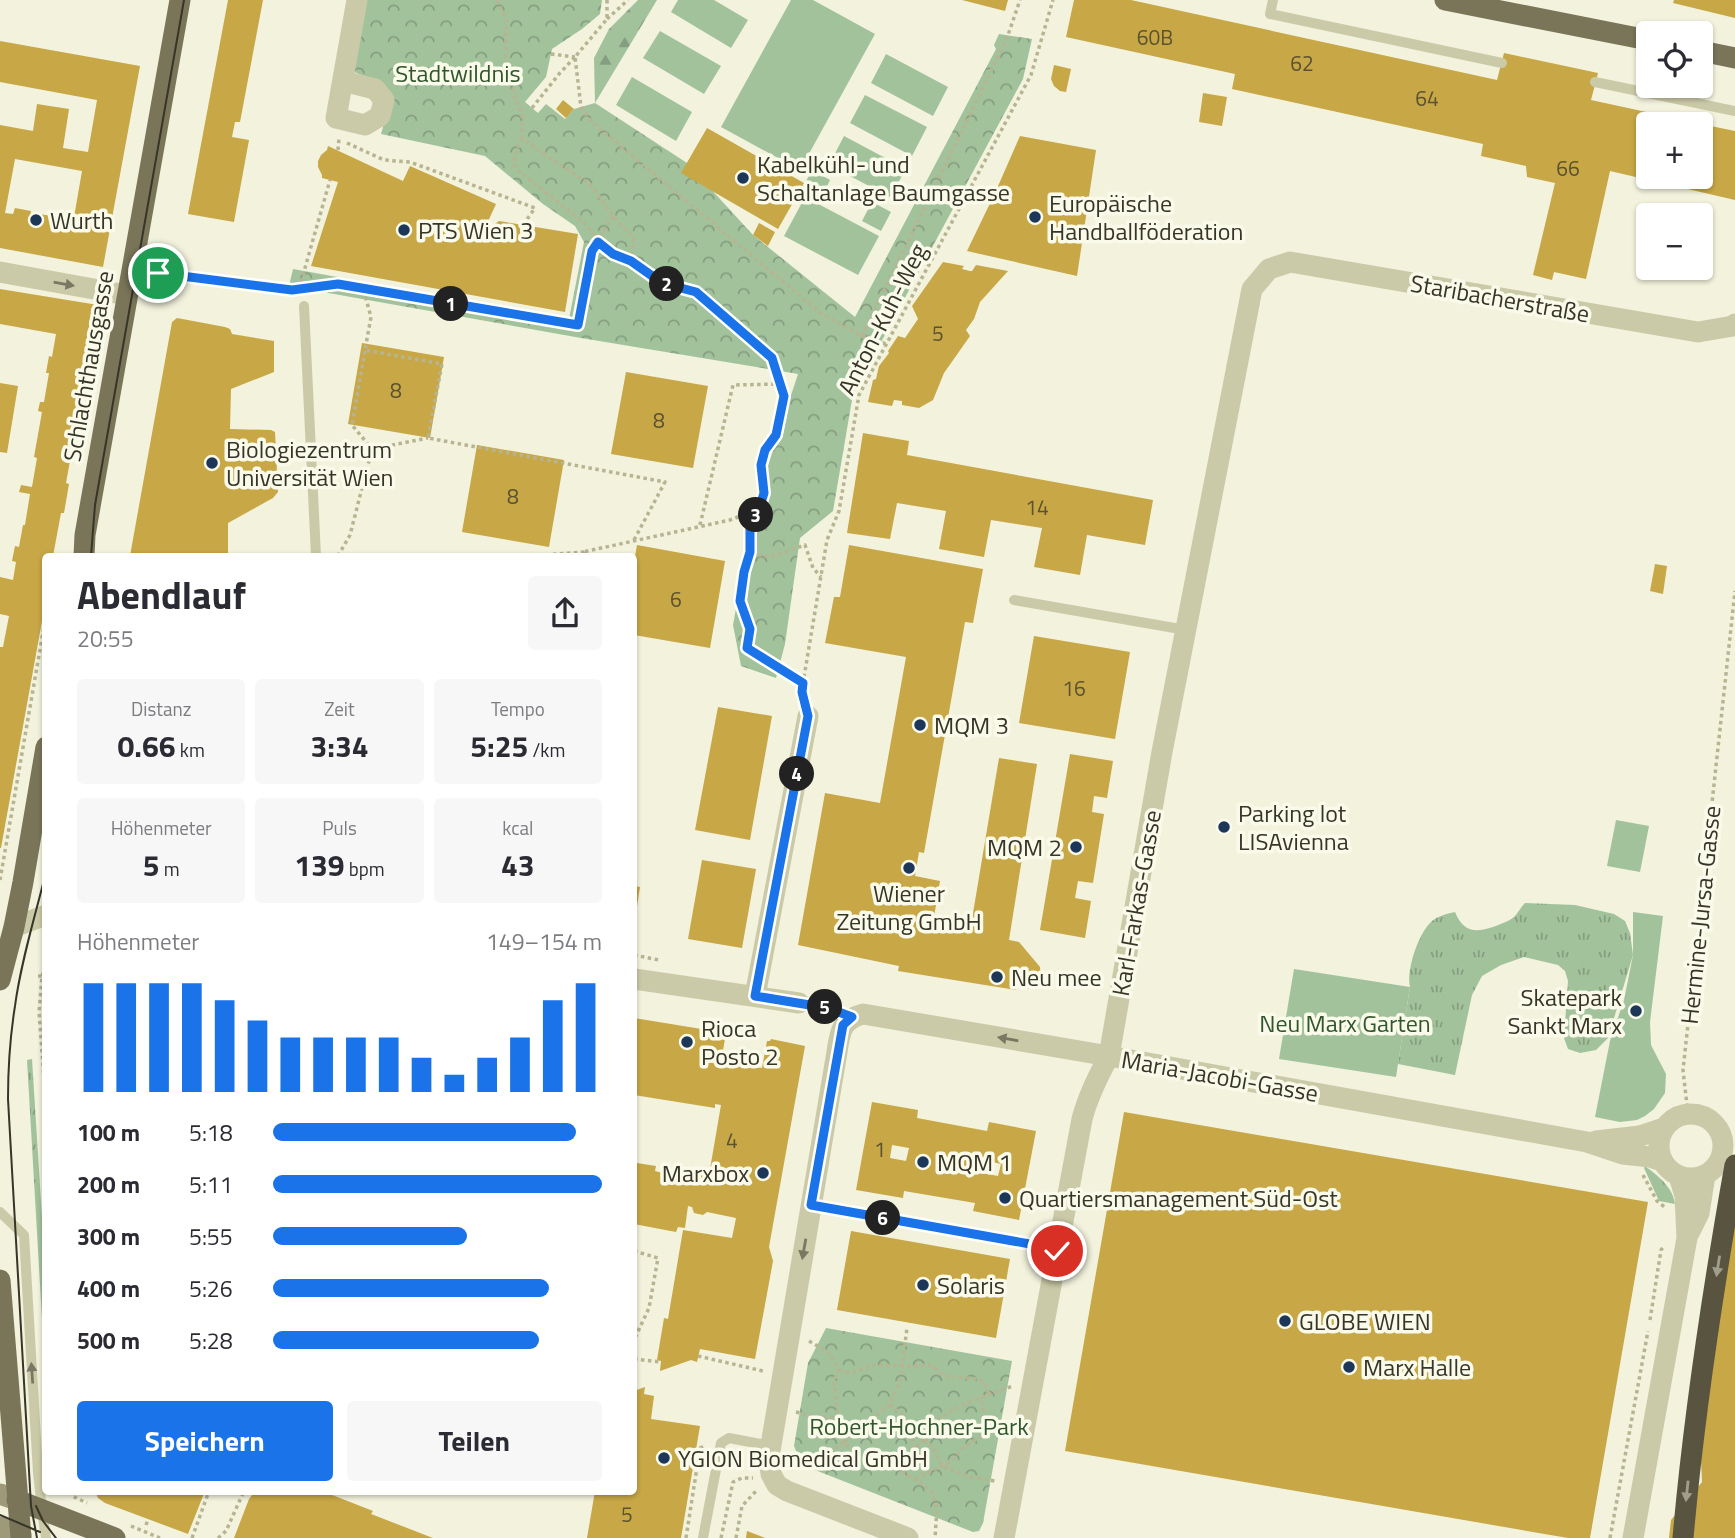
<!DOCTYPE html>
<html lang="de">
<meta charset="utf-8">
<style>
:root{--surface:#fff;--page:#f7f7f7;--text:#2b2b33;--muted:#7c7c81;--accent:#1a73e8}
body{margin:0;font-family:"Titillium Web",sans-serif;background:var(--page);color:var(--text);height:100vh;display:flex;flex-direction:column;font-size:26px;white-space:nowrap}
*{box-sizing:border-box;margin:0}
p{font-size:23px;color:var(--muted)}
.icon{flex:none;width:38px;height:38px;fill:none;stroke:currentColor;stroke-width:2;stroke-linecap:round;stroke-linejoin:round}
.map{position:relative;flex:1;overflow:hidden}
.sheet{position:absolute;left:42px;top:553px;width:595px;height:942px;display:flex;flex-direction:column;background:var(--surface);border-radius:7px;box-shadow:0 2px 5px #0004}
.sheet>*{flex:none}
.buttons{position:absolute;left:1636px;top:21px;display:grid;gap:14px}
.buttons a{display:grid;place-items:center;width:77px;height:77px;border-radius:7px;background:var(--surface);box-shadow:0 2px 5px #0004;font-size:35px}
.pin{position:absolute;display:grid;place-items:center;width:60px;height:60px;color:#fff;margin:-30px;border:4px solid #fff;border-radius:50%;box-shadow:0 2px 7px #0007}
.km{position:absolute;width:35px;height:35px;margin:-18px;border-radius:50%;background:#222;color:#fff;font-size:19px;line-height:35px;text-align:center}
.round{display:grid;place-items:center;flex:none;width:74px;height:74px;border-radius:7px;background:var(--page)}
.head{display:flex;align-items:center;justify-content:space-between;height:119px;padding:0 35px}
h1{font-size:38px;font-weight:700;line-height:52px}
.metrics{display:grid;grid-template-columns:repeat(3,1fr);gap:10px;height:119px;padding:7px 35px}
.metrics div{display:grid;align-content:center;border-radius:7px;background:var(--page);text-align:center}
.metrics b{font-size:30px;font-weight:700}
.metrics small{font-size:19px;font-weight:400}
.metrics p{font-size:19px}
.chart{height:196px;padding:14px 35px}
.chart p{display:flex;justify-content:space-between}
.chart svg{width:100%;height:126px;margin-top:7px;stroke:var(--accent);stroke-width:6}
.button{display:flex;gap:14px;margin-top:auto;padding:14px 35px}
.button a{flex:1;height:80px;border-radius:7px;background:var(--accent);color:#fff;font-size:28px;font-weight:700;line-height:80px;text-align:center}
.button a+a{background:var(--page);color:var(--text)}
ul{padding:0 35px;list-style:none;font-size:23px}
li{display:grid;grid-template-columns:112px 84px 1fr;align-items:center;height:52px}
li i{height:18px;border-radius:9px;background:var(--accent)}
.map>svg:first-child{display:block}
.grass{fill:url(#grass-tufts)}
.forest{fill:url(#forest-firs)}
.park{fill:url(#park-crowns)}
.garden{fill:#a2c29c}
.building{fill:#c7a746;fill-rule:evenodd}
.lines{fill:none;stroke-linecap:round;stroke-linejoin:round}
.path{stroke:#b7b492;stroke-width:3.5;stroke-dasharray:3.5 3.5;stroke-linecap:butt}
.lane{stroke:#cbcaa8;stroke-width:10}
.street{stroke:#cbcaa8;stroke-width:21}
.secondary{stroke:#9e9a79;stroke-width:21}
.primary{stroke:#7a7559;stroke-width:21}
.highway{stroke:#58543f;stroke-width:21}
.tram{stroke:#373528;stroke-width:2}
.oneway{fill:#7a7862}
.oneway2{fill:#a09f8c}
.route-casing{stroke:#fff;stroke-width:14}
.route{stroke:#1a73e8;stroke-width:9}
.poi-dot{fill:#1d3759;stroke:#f9fae9;stroke-width:2.5}
.labels{text-anchor:middle;dominant-baseline:central;stroke-width:7;stroke-linejoin:round;paint-order:stroke}
.number-label{font-size:21px;fill:#5b5230}
.park-label{font-size:24px;fill:#31562c;stroke:#f9fae9}
.poi-label{font-size:24px;fill:#373528;stroke:#f9fae9;text-anchor:start}
.street-label{font-size:24px;fill:#373528;stroke:#f9fae9}
</style>
<div class="map">
<svg width="1735" height="1538" viewBox="0 0 1735 1538">
<defs>
<pattern id="grass-tufts" width="24" height="20" patternUnits="userSpaceOnUse" patternTransform="scale(1.75)"><rect width="24" height="20" fill="#a2c29c"/><path d="M3 7l-1-3M5 7V3M7 7l1-3M15 17l-1-3M17 17v-4M19 17l1-3" fill="none" stroke="#859e7f"/></pattern>
<pattern id="forest-firs" width="22" height="20" patternUnits="userSpaceOnUse" patternTransform="scale(1.75)"><rect width="22" height="20" fill="#a2c29c"/><path d="M5 1l3.5 6h-7zM16 11l3.5 6h-7z" fill="#859e7f"/></pattern>
<pattern id="park-crowns" width="20" height="18" patternUnits="userSpaceOnUse" patternTransform="scale(1.75)"><rect width="20" height="18" fill="#a2c29c"/><path d="M2 6a3 3 0 1 1 6 0M12 15a3 3 0 1 1 6 0" fill="none" stroke="#859e7f"/></pattern>
</defs>
<rect width="100%" height="100%" fill="#f2f2dd"/>
<!-- grass -->
<path class="grass" d="M1525,903L1575,905L1614,914L1625,921L1630,933L1633,955L1608,1038L1596,1050L1580,1053L1568,1049L1564,1038L1568,981L1565,971L1558,965L1524,957L1501,965L1482,976L1472,995L1455,1075L1398,1064L1410,987C1406,971 1418,935 1430,923C1437,916 1446,914 1455,912C1463,932 1475,933 1493,927C1500,924 1508,922 1514,917C1518,913 1521,907 1525,903Z
M32,1059L45,1265V1371L27,1060Z
M1645,1166C1658,1176 1673,1187 1675,1204L1659,1201L1644,1168Z"/>
<!-- forest -->
<path class="forest" d="M638,0H657L595,103L594,58L609,29Z"/>
<!-- park -->
<path class="park" d="M364,0H602L600,14L582,29L552,49L546,77L525,102L538,113L546,104L565,119L574,109L595,103L687,163L753,235L855,317L996,49L994,45L999,34L1032,39L1023,79L853,394L833,511L800,538L785,644L776,678L741,666L733,625L745,560L750,552L755,505L798,374L581,338L289,286L293,269L569,319L584,242L575,226L543,204L485,156L381,134L390,102L381,84L350,70Z
M826,1328L1012,1361L983,1523L979,1531L973,1532L815,1470L796,1451L794,1446L808,1363Z"/>
<!-- garden -->
<path class="garden" d="M678,0H714L748,20L731,48L671,12Z
M791,0H813L875,34L800,170L721,127Z
M660,31L721,66L704,94L643,58Z
M886,54L948,87L933,116L871,83Z
M632,77L692,112L676,141L616,105Z
M865,95L927,127L912,156L850,123Z
M844,136L906,169L890,197L829,165Z
M812,170L830,180L821,199L802,189Z
M805,197L879,236L858,275L784,236Z
M872,202L891,212L881,231L862,221Z
M1616,820L1649,826L1640,872L1607,866Z
M1633,912L1663,916L1650,1022L1651,1045L1666,1074L1665,1093L1654,1109L1645,1116L1637,1120L1620,1122L1595,1117L1610,1041L1624,1000L1633,955Z
M1294,969L1410,987L1396,1077L1279,1059Z"/>
<!-- building -->
<path class="building" d="M228,0H263L240,122H235L232,137L249,140L234,222L188,214Z
M962,0H1008L1005,11Z
M1074,0H1131L1497,80L1504,53L1598,73L1591,100L1697,123L1648,124V177H1701V124L1735,131V200L1610,171L1586,279L1554,272L1552,280L1533,275L1555,183L1527,177L1526,166L1481,156L1483,144L1232,89L1235,74L1066,37Z
M1674,0H1735V18L1673,3Z
M0,41L140,66L103,267L0,248V125L33,131L37,104L69,109L63,148L88,152L97,100L0,82ZM15,159L82,171L73,223L68,222L69,218L38,214L37,218L30,217L31,211L15,208L13,214L5,213Z
M1054,65L1071,69L1066,92L1060,91L1054,86L1051,79Z
M1203,93L1227,97L1222,126L1199,122Z
M563,100L574,109L566,118L556,109Z
M707,128L804,183L778,229L681,173Z
M1020,136L1096,150L1077,276L967,251L995,193Z
M328,146L403,181L410,166L496,204L479,241L485,243L495,224L499,221L578,234L565,312L311,266L338,182L322,178V175L318,167V161L321,155L327,150Z
M759,223L775,232L768,246L753,235Z
M943,262L964,266L962,269L970,271H972L976,265L1008,271L980,302L974,319L966,330L970,336L944,373L933,400L919,408L902,405V401L894,400L892,406L868,402L873,380L876,379L879,366L889,353L888,351L898,336L905,338L918,319L912,306Z
M0,289L98,305L66,483L69,484L64,513H61L53,556H46V599L1,848H0V647H3L9,616L0,614V577L13,580L16,562L12,561L15,546L19,547L23,525H25L30,494L19,492L21,485L32,487L37,458L34,457L42,412L38,411L40,402H44L49,373H46L49,356L52,357L56,334L0,324Z
M177,318L225,327L230,329L232,334L274,341V372L231,389L230,429L271,430L275,432L278,492L273,498L228,523V556H130L172,322Z
M362,343L444,357L430,438L348,424Z
M626,372L708,386L693,468L611,454Z
M0,383L18,386L7,453L0,452Z
M863,433L909,441L907,455L1153,500L1145,545L1087,535L1080,575L1034,567L1042,528L991,520L984,557L939,549L946,511L897,503L890,539L847,533Z
M477,445L564,460L549,547L462,532Z
M637,545L725,561L710,648L634,635V562Z
M849,545L983,569L973,623L965,622L924,853L919,852L915,876L940,881L934,917L962,924L961,929L970,931L999,758L1037,764L1009,940L1019,942L1040,967L1041,981L1032,989H1024L1017,984L1016,990L898,971L899,966L798,945L825,793L880,803L906,657L825,643L834,597H840Z
M1655,564L1667,566L1663,594L1650,591Z
M1034,636L1130,652L1115,739L1019,723Z
M718,707L772,716L750,840L695,830Z
M1070,754L1113,761L1107,798L1094,796L1092,812L1104,814L1093,883L1078,881L1075,898L1091,901L1085,938L1040,930Z
M702,860L756,869L742,948L688,939Z
M634,886L640,887L635,919H634Z
M634,1018L726,1033L721,1062L762,1068L767,1041H770L771,1039L805,1046L769,1247L773,1261L755,1359L700,1349L697,1362L691,1360L660,1371L661,1361L657,1360L664,1318L668,1319L683,1230L732,1238L736,1218L707,1212L703,1215L694,1213L692,1207L688,1206L685,1228L678,1227L676,1232L634,1224V1168H636L637,1163L656,1166L655,1171L667,1174L668,1168L687,1172L686,1177L694,1179L695,1172L709,1175L721,1105L715,1104V1108L634,1095Z
M872,1102L918,1110L917,1118L987,1131L989,1122L1036,1131L1019,1220L973,1211L975,1203L904,1191L903,1198L856,1190ZM892,1145L909,1148L906,1161L890,1158ZM984,1160L1001,1164L998,1176L982,1173Z
M1124,1112L1648,1202L1590,1538H1568L1065,1451Z
M1735,1187V1538H1669L1671,1520L1702,1482L1700,1440Z
M851,1231L1010,1259L996,1338L837,1310Z
M645,1387L644,1394L654,1396L651,1419L700,1426L681,1538H587L595,1491H634V1391Z
M95,1491H205L188,1534L105,1503L98,1498Z
M255,1491H322L373,1511L371,1514L433,1538H234L249,1499Z
M747,1531L765,1538H746Z"/>
<g class="lines">
<!-- path -->
<path class="path" d="M497,0L506,20V58L510,81L522,116V138L552,160L590,184L613,216L634,239L631,261L662,283L696,292L772,358L784,396L776,435L765,450L760,465L764,493L759,509L730,520L583,552L589,556
M607,0V19L575,57L581,107L592,122L822,314L862,336L1007,38L1020,0
M607,19L628,0
M551,54L575,57
M532,108L559,74L575,57
M522,138L514,157L515,168L587,225L598,242L613,255L631,261
M347,143L384,160L410,162L535,208L523,225
M338,150L339,138
M157,273L292,290L338,284L578,325L591,251L613,216
M299,289L330,180
M367,290L366,299L371,317L365,350L442,364L428,438L665,482L634,540
M862,336L886,344
M365,351L352,425L372,449
M758,511L750,528V552L744,572L740,601L750,629L747,647L803,683
M700,525L733,385L780,384
M751,553L770,557L805,545L813,568L821,577
M338,556L350,535L372,449L428,438
M532,556L583,552V556
M803,698L802,693L803,683L827,540L839,511L859,395L1031,75L1053,0
M0,880L46,615
M634,955L659,960
M38,976H42L39,1012L46,1105
M42,976L46,964
M818,1006L834,1010
M1688,1114L1683,1070L1735,591
M1643,1175L1657,1201L1666,1208
M634,1251L658,1258L649,1308L635,1338L634,1346
M1650,1320L1661,1250L1664,1246
M809,1341L828,1352L839,1370L834,1380L838,1418L852,1436
M698,1356L763,1371
M634,1359L661,1362
M839,1370L851,1373L873,1365L916,1366L927,1365L933,1366L944,1376L979,1379L985,1383L989,1395
M889,1405C908,1416 909,1428 914,1448
M796,1412L821,1418H838
M924,1440L933,1446L942,1466L970,1477L995,1481
M844,1442L889,1405L900,1382L907,1328
M895,1459L903,1472L928,1488L933,1494L937,1508L935,1538
M791,1469C811,1463 827,1456 844,1442C848,1446 852,1450 857,1453C878,1466 905,1458 922,1442C928,1435 932,1426 938,1420C954,1405 993,1393 1013,1386
M915,1479L952,1461L963,1448L981,1436L984,1430L982,1397
M71,1491L72,1496L87,1503
M146,1525L148,1519
M131,1526L160,1538
M192,1538L209,1491
M218,1538L226,1531L244,1491
M686,1538L700,1448L704,1446
M721,1538L733,1482L742,1478H753
M736,1538L742,1506L758,1489
M1610,1538L1648,1331"/>
<!-- lane -->
<path class="lane" d="M1273,0L1270,14L1502,63
M1595,82L1735,111
M304,306L316,556
M1014,600L1186,630
M811,1205L1058,1249
M0,1212L24,1235L38,1473L42,1510L46,1538
M703,1538L721,1443L729,1438L771,1446"/>
<!-- street -->
<path class="street" d="M343,81L375,89L384,100L380,116L365,125L336,118L357,0
M0,272L127,295
M14,927L46,915
M634,979L799,1003
M755,996L808,716
M1659 1146a32 32 0 1 1 64 0a32 32 0 1 1-64 0Z
M1596,1141L1640,1136L1664,1128
M1689,1233L1699,1213L1705,1175
M908,1538L787,1491L777,1485L771,1474L769,1457L836,1058C840,1036 838,1021 863,1014L1109,1056L1587,1142L1623,1154L1650,1157L1662,1161
M1004,1538L1082,1119C1088,1096 1098,1076 1109,1056L1162,752L1252,289L1269,269L1290,262L1698,332L1733,326L1735,324
M1633,1538L1687,1238L1685,1196L1679,1176"/>
<!-- secondary -->
<path class="secondary" d="M0,1494L17,1500
M0,1527L21,1535"/>
<!-- primary -->
<path class="primary" d="M1445,0L1648,40
M1701,51L1735,58
M84,556L85,535L180,0
M0,980L14,927L23,882L46,747
M0,1280L21,1538
M17,1500L115,1538"/>
<!-- highway -->
<path class="highway" d="M1683,1538C1694,1413 1713,1289 1735,1165"/>
<!-- tram -->
<path class="tram" d="M91,556L95,505L184,0
M36,1506L43,1521L56,1538
M0,1515L40,1532
M37,1538L31,1506L8,1099C8,1068 10,1037 15,1006C21,961 35,917 46,872"/>
</g>
<!-- one-way arrows -->
<defs><path id="oneway-solid" d="M-6-.8H1V-3.2L6.5 0L1 3.2V.8H-6Z" transform="scale(1.75)"/></defs>
<g class="oneway">
<use href="#oneway-solid" transform="translate(64 284) rotate(10)"/>
<use href="#oneway-solid" transform="translate(1008 1039) rotate(-170)"/>
<use href="#oneway-solid" transform="translate(804 1249) rotate(100)"/>
<use href="#oneway-solid" transform="translate(32 1373) rotate(-94)"/>
</g>
<g class="oneway2">
<use href="#oneway-solid" transform="translate(1718 1266) rotate(99)"/>
<use href="#oneway-solid" transform="translate(1687 1491) rotate(96)"/>
</g>
<g class="lines">
<defs>
<path id="route" d="M158,273L292,290L338,284L578,325L592,251L598,242L613,254L631,261L662,283L696,292L772,358L784,396L776,435L765,450L761,465L764,493L759,509L750,528V552L744,572L740,601L750,629L747,648L803,683L802,692L808,716L755,996L828,1008L852,1017L843,1025L811,1205L1058,1249L1057,1251"/>
</defs>
<!-- route casing -->
<use href="#route" class="route-casing"/>
<!-- route -->
<use href="#route" class="route"/>
</g>
<!-- markers -->
<g class="poi-dot">
<circle cx="743" cy="178" r="7"/>
<circle cx="1035" cy="217" r="7"/>
<circle cx="36" cy="220" r="7"/>
<circle cx="404" cy="230" r="7"/>
<circle cx="212" cy="463" r="7"/>
<circle cx="920" cy="725" r="7"/>
<circle cx="1224" cy="827" r="7"/>
<circle cx="1076" cy="847" r="7"/>
<circle cx="909" cy="868" r="7"/>
<circle cx="997" cy="977" r="7"/>
<circle cx="1636" cy="1011" r="7"/>
<circle cx="687" cy="1042" r="7"/>
<circle cx="923" cy="1162" r="7"/>
<circle cx="763" cy="1173" r="7"/>
<circle cx="1005" cy="1198" r="7"/>
<circle cx="923" cy="1285" r="7"/>
<circle cx="1285" cy="1321" r="7"/>
<circle cx="1349" cy="1367" r="7"/>
<circle cx="664" cy="1458" r="7"/>
</g>
<g class="labels">
<!-- number labels -->
<g class="number-label">
<text x="1155" y="37">60B</text>
<text x="1302" y="63">62</text>
<text x="1427" y="98">64</text>
<text x="1568" y="168">66</text>
<text x="938" y="333">5</text>
<text x="396" y="390">8</text>
<text x="659" y="420">8</text>
<text x="513" y="496">8</text>
<text x="1037" y="507">14</text>
<text x="676" y="599">6</text>
<text x="1074" y="688">16</text>
<text x="732" y="1140">4</text>
<text x="880" y="1149">1</text>
<text x="627" y="1514">5</text>
</g>
<!-- park labels -->
<g class="park-label">
<text x="458" y="73">Stadtwildnis</text>
<text x="1345" y="1023">Neu Marx Garten</text>
<text x="919" y="1426">Robert-Hochner-Park</text>
</g>
<!-- poi labels -->
<g class="poi-label">
<text x="757" y="164">Kabelkühl- und<tspan x="757" dy="28">Schaltanlage Baumgasse</tspan></text>
<text x="1049" y="203">Europäische<tspan x="1049" dy="28">Handballföderation</tspan></text>
<text x="50" y="220">Wurth</text>
<text x="418" y="230">PTS Wien 3</text>
<text x="226" y="449">Biologiezentrum<tspan x="226" dy="28">Universität Wien</tspan></text>
<text x="934" y="725">MQM 3</text>
<text x="1238" y="813">Parking lot<tspan x="1238" dy="28">LISAvienna</tspan></text>
<text x="1062" y="847" text-anchor="end">MQM 2</text>
<text x="909" y="893" text-anchor="middle">Wiener<tspan x="909" dy="28">Zeitung GmbH</tspan></text>
<text x="1011" y="977">Neu mee</text>
<text x="1622" y="997" text-anchor="end">Skatepark<tspan x="1622" dy="28">Sankt Marx</tspan></text>
<text x="701" y="1028">Rioca<tspan x="701" dy="28">Posto 2</tspan></text>
<text x="937" y="1162">MQM 1</text>
<text x="749" y="1173" text-anchor="end">Marxbox</text>
<text x="1019" y="1198">Quartiersmanagement Süd-Ost</text>
<text x="937" y="1285">Solaris</text>
<text x="1299" y="1321">GLOBE WIEN</text>
<text x="1363" y="1367">Marx Halle</text>
<text x="678" y="1458">YGION Biomedical GmbH</text>
</g>
<!-- street labels -->
<g class="street-label">
<text transform="translate(1500 298) rotate(10)">Staribacherstraße</text>
<text transform="translate(882 319) rotate(-63)">Anton-Kuh-Weg</text>
<text transform="translate(88 366) rotate(-80)">Schlachthausgasse</text>
<text transform="translate(1136 903) rotate(-80)">Karl-Farkas-Gasse</text>
<text transform="translate(1700 915) rotate(-84)">Hermine-Jursa-Gasse</text>
<text transform="translate(1220 1076) rotate(10)">Maria-Jacobi-Gasse</text>
</g>
</g>
</svg>
<div class="buttons">
<a><svg class="icon" aria-label="locate" viewBox="0 0 24 24"><circle cx="12" cy="12" r="6"/><path d="M12 2v4M12 18v4M2 12h4M18 12h4"/></svg></a>
<a>+</a>
<a>−</a>
</div>
<div class="pin" style="left:158px;top:273px;background:#1e9e55"><svg class="icon" aria-label="arrive" viewBox="0 0 24 24"><path d="M6 21V4h12l-3 4 3 4H6"/></svg></div>
<div class="pin" style="left:1057px;top:1251px;background:#d93025"><svg class="icon" aria-label="check" viewBox="0 0 24 24"><path d="M5 12l5 5 9-10"/></svg></div>
<b class="km" style="left:451px;top:304px">1</b>
<b class="km" style="left:667px;top:284px">2</b>
<b class="km" style="left:756px;top:515px">3</b>
<b class="km" style="left:797px;top:774px">4</b>
<b class="km" style="left:825px;top:1007px">5</b>
<b class="km" style="left:883px;top:1218px">6</b>
<section class="sheet">
<div class="head"><div><h1>Abendlauf</h1><p>20:55</p></div><a class="round"><svg class="icon" aria-label="share" viewBox="0 0 24 24"><path d="M12 15V3M7 8l5-5 5 5M5 13v7h14v-7"/></svg></a></div>
<div class="metrics">
<div><p>Distanz</p><b>0.66<small> km</small></b></div>
<div><p>Zeit</p><b>3:34</b></div>
<div><p>Tempo</p><b>5:25<small> /km</small></b></div>
</div>
<div class="metrics">
<div><p>Höhenmeter</p><b>5<small> m</small></b></div>
<div><p>Puls</p><b>139<small> bpm</small></b></div>
<div><p>kcal</p><b>43</b></div>
</div>
<div class="chart"><p><span>Höhenmeter</span>149–154 m</p>
<svg viewBox="0 0 160 44" preserveAspectRatio="none"><path d="M5 44V6M15 44V6M25 44V6M35 44V6M45 44V12M55 44V19M65 44V25M75 44V25M85 44V25M95 44V25M105 44V32M115 44V38M125 44V32M135 44V25M145 44V12M155 44V6"/></svg>
</div>
<ul>
<li><b>100 m</b>5:18<i style="width:92%"></i></li>
<li><b>200 m</b>5:11<i style="width:100%"></i></li>
<li><b>300 m</b>5:55<i style="width:59%"></i></li>
<li><b>400 m</b>5:26<i style="width:84%"></i></li>
<li><b>500 m</b>5:28<i style="width:81%"></i></li>
</ul>
<div class="button"><a>Speichern</a><a>Teilen</a></div>
</section>
</div>
